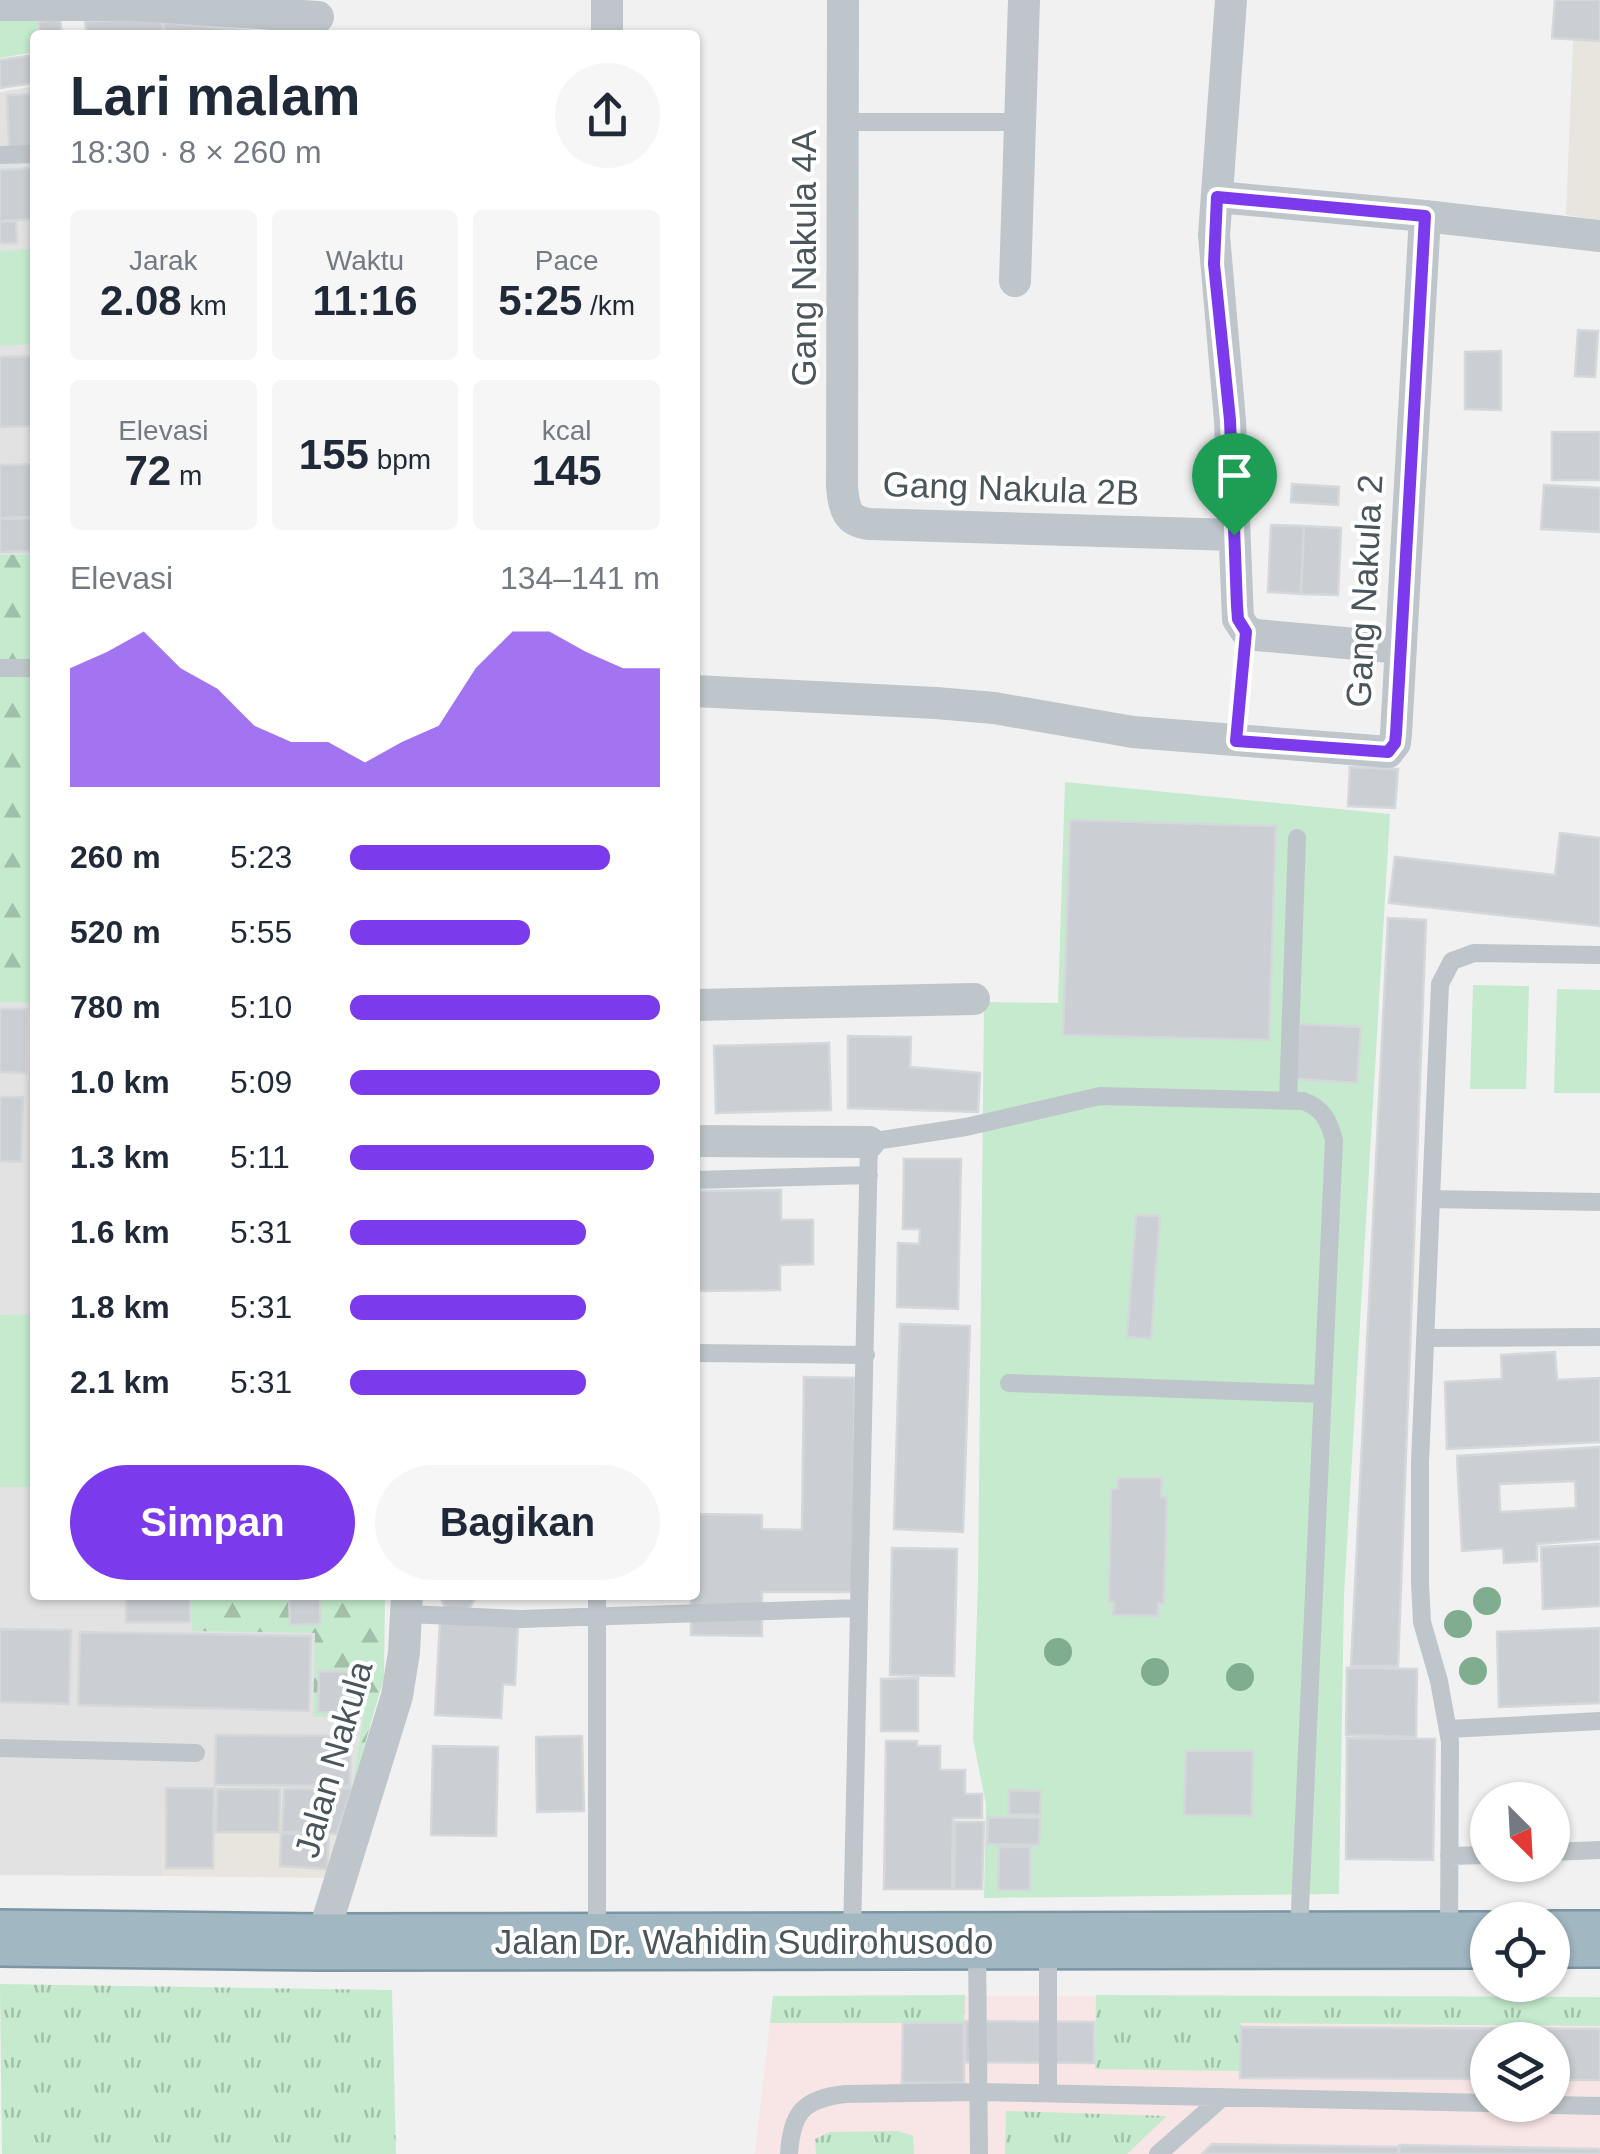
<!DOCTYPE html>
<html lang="id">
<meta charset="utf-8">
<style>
:root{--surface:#fff;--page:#f6f6f7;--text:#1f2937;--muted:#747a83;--accent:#7c3aed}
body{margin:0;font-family:Arial,sans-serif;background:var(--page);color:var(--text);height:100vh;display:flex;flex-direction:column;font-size:38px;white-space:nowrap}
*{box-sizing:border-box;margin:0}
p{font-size:32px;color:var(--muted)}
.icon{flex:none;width:55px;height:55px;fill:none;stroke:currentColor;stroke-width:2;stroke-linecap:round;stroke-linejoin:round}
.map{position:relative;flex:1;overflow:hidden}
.sheet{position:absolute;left:30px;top:30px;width:670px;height:1570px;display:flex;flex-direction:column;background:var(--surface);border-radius:10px;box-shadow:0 2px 8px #0004}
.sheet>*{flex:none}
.needle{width:65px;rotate:156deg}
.controls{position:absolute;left:1470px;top:1782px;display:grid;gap:20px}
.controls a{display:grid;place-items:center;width:100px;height:100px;border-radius:50%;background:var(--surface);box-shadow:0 2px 8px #0004;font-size:50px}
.pin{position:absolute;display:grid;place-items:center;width:85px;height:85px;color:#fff;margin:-102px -42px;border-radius:50% 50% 50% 0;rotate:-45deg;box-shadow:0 0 10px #0007}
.pin .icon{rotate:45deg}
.round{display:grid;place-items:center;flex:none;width:105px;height:105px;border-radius:52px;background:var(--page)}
.summary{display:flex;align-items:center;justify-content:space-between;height:170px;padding:0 40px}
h1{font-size:55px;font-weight:700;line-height:75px}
.stats{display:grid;grid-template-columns:repeat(3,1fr);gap:15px;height:170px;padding:10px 40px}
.stats div{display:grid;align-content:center;border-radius:10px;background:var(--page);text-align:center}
.stats b{font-size:42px;font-weight:700}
.stats small{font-size:28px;font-weight:400}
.stats p{font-size:28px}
.chart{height:280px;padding:20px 40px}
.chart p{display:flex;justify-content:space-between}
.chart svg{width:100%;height:180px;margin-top:10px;fill:var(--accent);opacity:.7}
.cta{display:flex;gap:20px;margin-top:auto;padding:20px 40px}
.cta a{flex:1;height:115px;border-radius:60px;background:var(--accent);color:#fff;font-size:40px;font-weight:700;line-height:115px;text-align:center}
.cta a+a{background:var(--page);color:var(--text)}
ul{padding:0 40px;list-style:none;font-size:32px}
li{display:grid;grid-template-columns:160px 120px 1fr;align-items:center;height:75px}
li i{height:25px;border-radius:12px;background:var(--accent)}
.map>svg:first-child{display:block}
.commercial{fill:#e8e4de}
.education{fill:#e3e2e2}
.medical{fill:#f8e5e6;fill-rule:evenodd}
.grass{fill:url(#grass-tufts)}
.forest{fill:url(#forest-firs)}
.pitch{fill:#c5eacd}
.building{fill:#cbced2;stroke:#d5d8db;stroke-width:2.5;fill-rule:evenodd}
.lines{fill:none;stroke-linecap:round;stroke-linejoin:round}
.trunk-casing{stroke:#7a95a4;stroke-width:60}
.service{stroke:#bec6cb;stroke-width:18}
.minor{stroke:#bec6cb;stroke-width:32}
.trunk{stroke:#a1b7c2;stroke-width:55}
.tree{fill:#80ad8f}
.route-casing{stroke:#fff;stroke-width:20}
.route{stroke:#7c3aed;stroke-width:12}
.labels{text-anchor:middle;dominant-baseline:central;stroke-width:8;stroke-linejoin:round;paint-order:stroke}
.street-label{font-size:35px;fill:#4a565b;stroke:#fff}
</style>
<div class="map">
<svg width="1600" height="2154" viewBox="0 0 1600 2154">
<defs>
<pattern id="grass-tufts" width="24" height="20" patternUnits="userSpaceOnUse" patternTransform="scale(2.5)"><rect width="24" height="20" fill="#c5eacd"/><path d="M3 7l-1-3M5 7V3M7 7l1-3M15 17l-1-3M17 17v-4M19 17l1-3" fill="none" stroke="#a2c0a9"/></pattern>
<pattern id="forest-firs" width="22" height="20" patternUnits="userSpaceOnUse" patternTransform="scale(2.5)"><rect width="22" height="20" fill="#c5eacd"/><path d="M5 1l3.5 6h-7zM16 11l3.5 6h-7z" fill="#a2c0a9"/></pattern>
</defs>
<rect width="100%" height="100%" fill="#f2f1f1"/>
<!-- commercial -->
<path class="commercial" d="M1554,0H1600V220L1566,215L1573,40L1551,38Z
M164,1786L215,1787L352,1788L326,1878L162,1876Z"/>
<!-- education -->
<path class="education" d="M35,86V554L0,555V92Z
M0,1002L34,1003L35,1595H367L363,1718L352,1788L165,1786L162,1876L0,1875Z"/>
<!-- medical -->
<path class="medical" d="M773,1996L1600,1997V2154H755ZM1488,2040H1552V2105H1488Z"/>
<!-- grass -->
<path class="grass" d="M0,14H36L38,35H35V52L0,58Z
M0,1984L392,1990L396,2154H2Z
M965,1995L964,2023H770L773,1996Z
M1096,1995L1600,1997V2026L1241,2023L1239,2071L1095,2069Z
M1006,2111L1167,2116L1127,2154H1005Z
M898,2131L913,2136L914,2154H816L815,2139L830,2132Z"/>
<!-- forest -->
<path class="forest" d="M35,554V1033L34,1003L0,1002V555Z
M192,1595H385L384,1678L352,1788L363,1718L313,1717L315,1633L192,1631Z"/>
<!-- pitch -->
<path class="pitch" d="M35,249V344L0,346V251Z
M1065,782L1390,814L1344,1595L1339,1894L984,1898L986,1805L973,1739L978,1582L984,1002L1058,1003Z
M1473,985L1529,986L1526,1089H1470Z
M1557,989L1600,990V1093H1554Z
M35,1314V1487H0V1315Z"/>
<!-- building -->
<path class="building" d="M1555,0H1600V41L1552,38Z
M60,19L62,35H40L38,22Z
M161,19L164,35H87L85,21Z
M163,22L252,31L253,35H165Z
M34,55L35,83L0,88V60Z
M35,94V147L9,148L7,95Z
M35,168V219L0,221V170Z
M16,221L17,243H0V222Z
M1578,330L1598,331L1595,377L1575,376Z
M1501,351V410L1465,409V352Z
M35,356V426L0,427V357Z
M1552,432H1600V480H1552Z
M35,464V517L0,518V465Z
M1292,484L1339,487L1338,505L1291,502Z
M1544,485L1600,488V532L1541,529Z
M35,518V551L0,552V519Z
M1271,525L1304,526L1301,594L1268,592Z
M1304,526L1341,528L1338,595L1301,594Z
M1350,767L1398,769L1395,808L1348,806Z
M1070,820L1276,826L1269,1040L1063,1035Z
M1560,833L1600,838V926L1389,903L1395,857L1555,875Z
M1388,918L1426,920L1398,1666H1351Z
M0,1009H27L26,1073L0,1072Z
M1299,1024L1361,1027L1357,1083L1296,1079Z
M848,1036L911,1037L910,1067L980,1073L978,1112L848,1108Z
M829,1043L831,1110L716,1113L714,1046Z
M0,1097H23L21,1162L0,1161Z
M904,1159H961L958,1309L897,1307L898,1243L919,1244L920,1229H903Z
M781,1190V1220H813V1264L780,1265V1290L695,1291V1191Z
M1136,1215L1160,1216L1151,1339L1127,1337Z
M900,1324L970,1326L963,1532L894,1529Z
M1555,1352L1557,1380L1600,1378V1442L1447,1449L1445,1382L1502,1379L1501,1355Z
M804,1377L855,1378L852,1592H762V1636L691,1635V1595H695V1514L762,1515V1529L802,1530Z
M1600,1447V1539L1537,1544V1561L1504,1563L1503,1548L1462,1551L1457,1456ZM1575,1481L1576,1508L1500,1512L1499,1484Z
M1118,1478H1162L1161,1497H1167L1164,1603L1158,1604V1616L1113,1615L1114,1602H1109L1111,1490L1118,1488Z
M1600,1544V1606L1543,1609L1541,1547Z
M892,1548L957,1549L954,1676L890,1675Z
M126,1595H190V1622H126Z
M289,1595H320V1624L290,1625Z
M439,1595H475V1599L469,1609H446Z
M440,1620L518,1624L515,1685L503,1684L501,1718L435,1715Z
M1600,1628V1703L1499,1707L1497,1632Z
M0,1629L71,1630L69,1704L0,1702Z
M80,1632L311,1636L309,1711L78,1705Z
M1347,1668L1417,1669L1416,1737L1346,1735Z
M319,1671L357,1672L356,1713L318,1712Z
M918,1678V1731H881V1679Z
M216,1735L351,1736L350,1786L215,1785Z
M582,1736L584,1811L537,1812L536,1737Z
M1347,1738L1435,1739L1433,1860L1346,1859Z
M886,1741H917V1746H940V1770H965V1794H982V1818H953L952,1889H884Z
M433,1746L498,1747L496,1836L431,1835Z
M1186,1751H1253L1252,1816L1184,1815Z
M166,1788H214L213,1868H166Z
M352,1788L337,1834L282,1832L284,1789Z
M217,1789H280L279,1832H216Z
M1009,1790L1041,1791L1040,1815L1009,1814Z
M988,1817L1040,1818L1039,1845L987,1844Z
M955,1822H984L982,1889H954Z
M281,1833L329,1835L327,1869L280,1866Z
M999,1847H1030V1890H998Z
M965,2021L1094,2022V2063L965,2062Z
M903,2023H964V2083H902Z
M1241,2027L1600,2029V2080H1552V2040H1488V2079L1240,2078Z
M1212,2144L1398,2147V2154H1202Z
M1400,2145L1600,2149V2154H1399Z"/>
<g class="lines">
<defs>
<path id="trunk" d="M0,1938L321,1942L1488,1940
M1552,1939H1600"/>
</defs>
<!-- trunk casing -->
<use href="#trunk" class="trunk-casing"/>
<!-- service -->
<path class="service" d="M843,122H1020
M0,155L35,154
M0,668H35
M1236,741L1246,631
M1288,1100L1297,838
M695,1180L869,1175
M1431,1199L1600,1202
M1426,1338L1600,1337
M695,1353L866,1355
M1009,1383L1323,1394
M597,1595V1936
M407,1614L521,1619L858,1608
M1449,1729L1600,1721
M0,1748L196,1753
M1552,1852L1600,1850
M1449,1856L1488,1855
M1449,1933L1450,1742L1439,1681L1422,1622L1420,1583V1463L1440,984L1452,961L1474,953L1600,955
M852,1936L869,1142L966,1127L1100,1096L1303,1101C1323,1108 1329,1121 1334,1140L1299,1932
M977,1946L979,2154
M1048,2093V1946
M1552,2105L1600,2106
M789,2154C792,2112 803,2099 845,2094L978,2092L1488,2103
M1158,2154L1223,2097"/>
<!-- minor -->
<path class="minor" d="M607,0V35
M843,0L842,487C844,509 847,522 870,524L1234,535
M1231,0L1214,235L1230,421L1238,619L1246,631L1256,635L1401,648
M0,5H136L318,17
M1217,197L1425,216L1600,236
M1015,281L1024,0
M695,691L936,703L994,708L1133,732L1388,752L1395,743L1396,734L1425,216
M695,1005L974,999
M695,1141L869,1142
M321,1942L397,1696L404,1652L407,1595"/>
<!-- trunk -->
<use href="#trunk" class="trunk"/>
</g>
<!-- trees -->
<g class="tree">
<circle cx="1487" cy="1601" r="14"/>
<circle cx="1458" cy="1624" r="14"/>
<circle cx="1058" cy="1652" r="14"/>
<circle cx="1473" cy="1671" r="14"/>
<circle cx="1155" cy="1672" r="14"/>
<circle cx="1240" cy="1677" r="14"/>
</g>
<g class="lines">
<defs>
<path id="route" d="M1217,197L1425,216L1396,734L1395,743L1388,752L1236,741L1246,632L1238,619L1237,606L1230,420L1214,264Z"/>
</defs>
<!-- route casing -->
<use href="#route" class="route-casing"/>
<!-- route -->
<use href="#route" class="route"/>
</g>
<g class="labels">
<!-- street labels -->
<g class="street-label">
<text transform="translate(803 258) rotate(-90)">Gang Nakula 4A</text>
<text transform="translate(1011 488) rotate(2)">Gang Nakula 2B</text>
<text transform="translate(1364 591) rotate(-87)">Gang Nakula 2</text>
<text transform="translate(333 1759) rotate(-74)">Jalan Nakula</text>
<text x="744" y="1941">Jalan Dr. Wahidin Sudirohusodo</text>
</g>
</g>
</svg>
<div class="controls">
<a><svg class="needle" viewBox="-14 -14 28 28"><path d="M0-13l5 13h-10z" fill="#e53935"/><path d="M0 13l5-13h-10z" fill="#747a83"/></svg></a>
<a><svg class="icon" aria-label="locate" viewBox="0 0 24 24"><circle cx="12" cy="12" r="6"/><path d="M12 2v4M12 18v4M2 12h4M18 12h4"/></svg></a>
<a><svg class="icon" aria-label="layers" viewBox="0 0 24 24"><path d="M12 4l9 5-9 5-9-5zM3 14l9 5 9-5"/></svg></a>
</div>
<div class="pin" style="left:1234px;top:535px;background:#1e9e55"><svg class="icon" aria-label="arrive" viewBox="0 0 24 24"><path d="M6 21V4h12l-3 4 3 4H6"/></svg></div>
<section class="sheet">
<div class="summary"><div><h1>Lari malam</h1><p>18:30 · 8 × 260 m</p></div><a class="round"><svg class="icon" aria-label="share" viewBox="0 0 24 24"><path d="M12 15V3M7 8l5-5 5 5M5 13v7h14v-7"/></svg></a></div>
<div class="stats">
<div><p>Jarak</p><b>2.08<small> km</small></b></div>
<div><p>Waktu</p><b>11:16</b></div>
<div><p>Pace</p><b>5:25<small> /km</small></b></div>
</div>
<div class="stats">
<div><p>Elevasi</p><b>72<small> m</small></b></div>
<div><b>155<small> bpm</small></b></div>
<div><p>kcal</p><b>145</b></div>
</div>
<div class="chart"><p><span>Elevasi</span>134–141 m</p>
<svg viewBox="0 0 160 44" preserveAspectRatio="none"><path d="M0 44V15L10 11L20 6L30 15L40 20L50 29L60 33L70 33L80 38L90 33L100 29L110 15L120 6L130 6L140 11L150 15L160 15V44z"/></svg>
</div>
<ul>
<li><b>260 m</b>5:23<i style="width:84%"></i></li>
<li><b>520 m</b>5:55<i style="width:58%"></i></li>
<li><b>780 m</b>5:10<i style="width:100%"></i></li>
<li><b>1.0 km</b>5:09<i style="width:100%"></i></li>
<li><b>1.3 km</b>5:11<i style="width:98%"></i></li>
<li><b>1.6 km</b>5:31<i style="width:76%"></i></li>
<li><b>1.8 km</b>5:31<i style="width:76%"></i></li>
<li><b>2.1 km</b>5:31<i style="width:76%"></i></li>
</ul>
<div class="cta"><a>Simpan</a><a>Bagikan</a></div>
</section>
</div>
